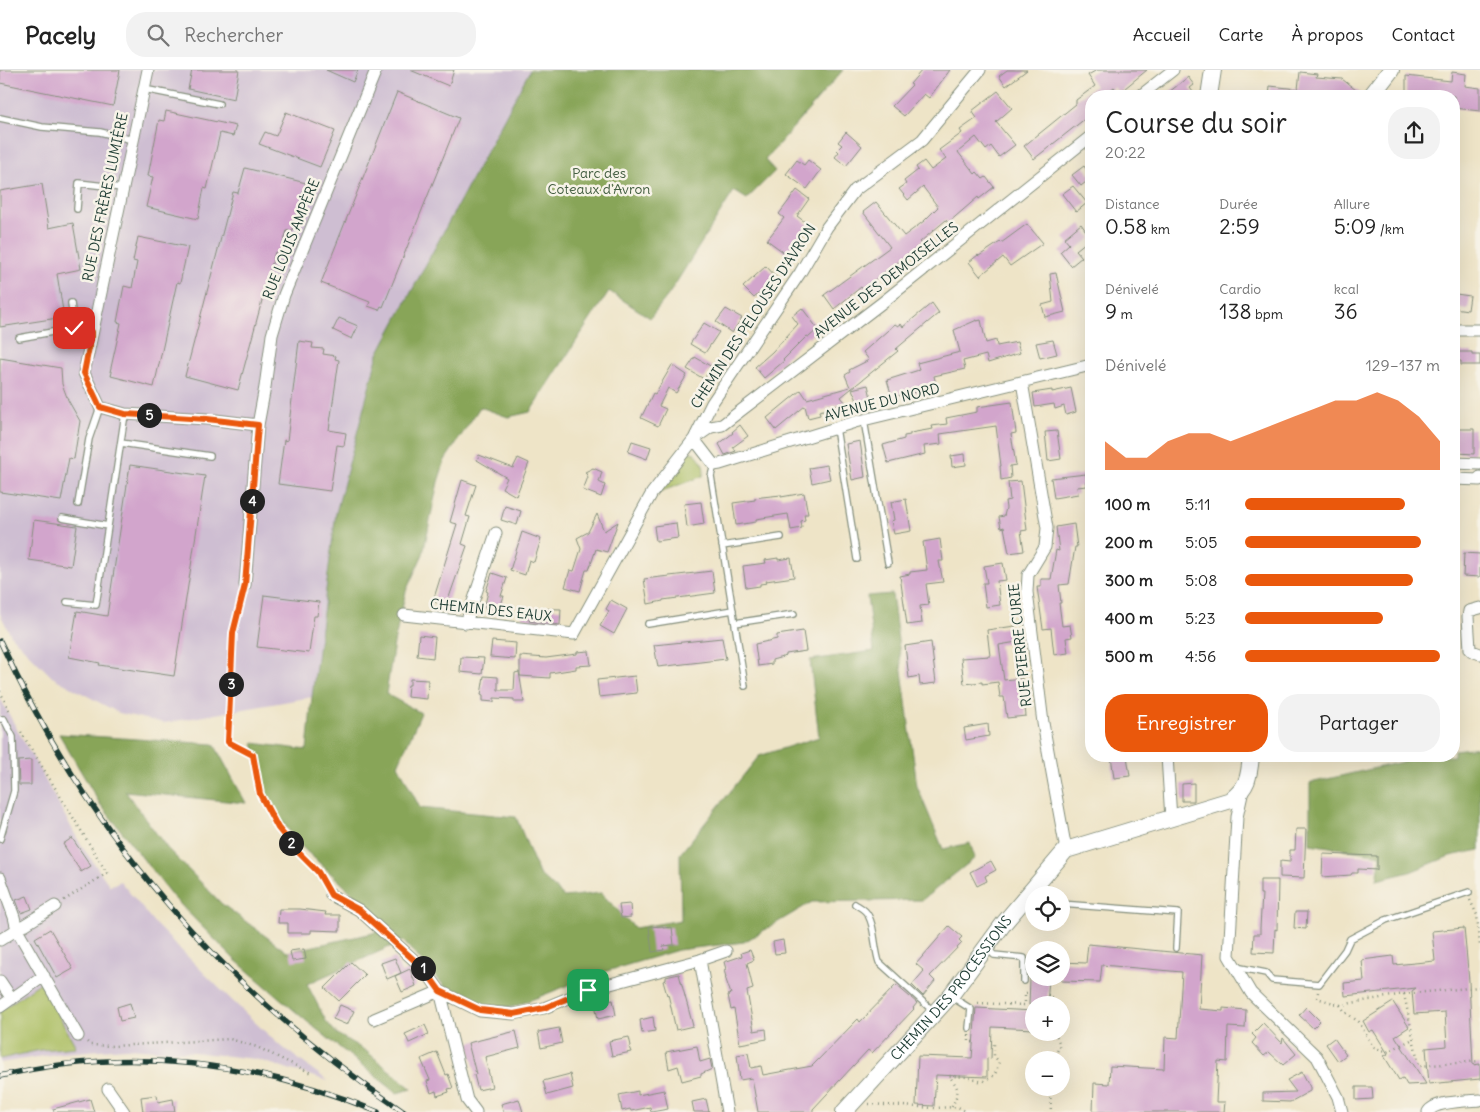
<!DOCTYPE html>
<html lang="fr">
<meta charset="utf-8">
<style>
:root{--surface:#fff;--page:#f2f2f2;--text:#222;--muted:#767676;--line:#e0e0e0;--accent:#ea580c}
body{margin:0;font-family:Delius,sans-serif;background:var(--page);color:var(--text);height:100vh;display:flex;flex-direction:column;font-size:19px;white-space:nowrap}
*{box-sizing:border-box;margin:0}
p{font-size:16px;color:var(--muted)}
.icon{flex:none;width:28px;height:28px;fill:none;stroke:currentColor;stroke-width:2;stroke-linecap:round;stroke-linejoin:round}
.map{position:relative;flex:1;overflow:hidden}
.side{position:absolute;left:1085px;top:20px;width:375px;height:672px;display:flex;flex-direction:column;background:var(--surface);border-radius:20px;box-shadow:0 5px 20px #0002}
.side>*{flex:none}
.buttons{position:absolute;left:1025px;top:816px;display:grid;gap:10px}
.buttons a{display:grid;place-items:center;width:45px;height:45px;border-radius:50%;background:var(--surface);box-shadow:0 5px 20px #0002;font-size:25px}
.pin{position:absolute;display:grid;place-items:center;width:42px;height:42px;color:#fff;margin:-21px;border-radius:10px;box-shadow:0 2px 8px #0006}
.km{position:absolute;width:25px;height:25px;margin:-12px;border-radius:50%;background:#222;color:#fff;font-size:14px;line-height:25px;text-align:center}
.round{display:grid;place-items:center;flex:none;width:52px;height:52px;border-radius:20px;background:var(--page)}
.headline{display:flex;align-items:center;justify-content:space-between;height:85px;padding:0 20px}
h1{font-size:28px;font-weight:600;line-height:38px}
.stats{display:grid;grid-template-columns:repeat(3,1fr);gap:8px;height:85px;padding:5px 20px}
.stats div{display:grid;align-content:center}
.stats b{font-size:21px;font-weight:600}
.stats small{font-size:14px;font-weight:400}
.stats p{font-size:14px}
.chart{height:140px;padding:10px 20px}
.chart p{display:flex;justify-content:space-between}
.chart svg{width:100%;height:90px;margin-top:5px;fill:var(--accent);opacity:.7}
.cta{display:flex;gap:10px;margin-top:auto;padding:10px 20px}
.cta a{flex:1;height:58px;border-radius:20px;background:var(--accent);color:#fff;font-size:20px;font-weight:600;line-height:58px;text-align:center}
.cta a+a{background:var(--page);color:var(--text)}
ul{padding:0 20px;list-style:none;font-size:16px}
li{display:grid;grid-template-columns:80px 60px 1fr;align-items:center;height:38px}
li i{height:12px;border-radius:6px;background:var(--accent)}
header{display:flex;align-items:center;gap:30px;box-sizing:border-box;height:70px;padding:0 25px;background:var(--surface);border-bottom:1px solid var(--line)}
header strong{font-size:24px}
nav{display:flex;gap:28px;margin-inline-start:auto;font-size:18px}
.search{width:350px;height:45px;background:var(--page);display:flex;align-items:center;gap:12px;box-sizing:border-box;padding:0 18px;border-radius:20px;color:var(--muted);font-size:19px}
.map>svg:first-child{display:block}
.industrial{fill:#cebed2}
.green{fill:#abbe62;stroke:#657e4b}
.forest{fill:#88a558;stroke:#547146}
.building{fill:#d2a5cc}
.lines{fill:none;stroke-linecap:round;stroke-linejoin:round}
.lane-casing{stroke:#86907e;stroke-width:8}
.street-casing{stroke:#86907e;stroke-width:13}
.secondary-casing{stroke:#86907e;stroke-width:18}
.path{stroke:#86907e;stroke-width:2.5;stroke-dasharray:1 4;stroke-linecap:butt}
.lane{stroke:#fff;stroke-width:5.5}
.street{stroke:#fff;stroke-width:11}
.secondary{stroke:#fff;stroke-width:16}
.rail-casing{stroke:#1f3d34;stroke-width:5.5}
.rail{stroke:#f7f3e8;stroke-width:4;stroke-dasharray:11;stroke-linecap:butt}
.route-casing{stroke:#fff;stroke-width:10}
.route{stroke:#ea580c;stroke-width:6}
.labels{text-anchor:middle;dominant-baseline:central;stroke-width:5;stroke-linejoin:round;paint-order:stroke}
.park-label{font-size:14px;fill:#425d40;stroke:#f7f3e8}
.street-label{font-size:14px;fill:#1f3d34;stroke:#f7f3e8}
</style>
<header>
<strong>Pacely</strong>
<div class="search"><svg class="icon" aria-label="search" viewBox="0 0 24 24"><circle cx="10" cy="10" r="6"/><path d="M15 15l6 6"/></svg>Rechercher</div>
<nav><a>Accueil</a><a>Carte</a><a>À propos</a><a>Contact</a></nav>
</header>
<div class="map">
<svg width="1480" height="1042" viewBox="0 0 1480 1042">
<rect width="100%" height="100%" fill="#f7f3e8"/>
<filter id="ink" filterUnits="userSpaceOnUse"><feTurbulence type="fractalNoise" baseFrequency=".02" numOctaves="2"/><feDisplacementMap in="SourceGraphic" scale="10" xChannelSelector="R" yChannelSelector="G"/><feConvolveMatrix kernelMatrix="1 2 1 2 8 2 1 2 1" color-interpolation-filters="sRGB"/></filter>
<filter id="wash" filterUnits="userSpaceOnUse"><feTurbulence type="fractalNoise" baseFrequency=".0096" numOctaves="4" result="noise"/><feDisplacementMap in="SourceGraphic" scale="20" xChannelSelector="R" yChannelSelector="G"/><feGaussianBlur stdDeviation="1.12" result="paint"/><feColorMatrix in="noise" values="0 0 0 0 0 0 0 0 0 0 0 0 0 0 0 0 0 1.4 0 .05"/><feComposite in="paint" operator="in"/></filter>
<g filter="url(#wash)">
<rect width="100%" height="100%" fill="#eee4c7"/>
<!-- industrial -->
<path class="industrial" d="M0,0H530L378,285L336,443L312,627L164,653L119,643L52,607L12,567L0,544Z
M0,628L81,775L110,816L120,811L156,855L219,918L277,973L328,1011L255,989L193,982L126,978L62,983L0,993Z"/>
<!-- green -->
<path class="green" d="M689,382L695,383C701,389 706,398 703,406L657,423Z
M41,912L76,977L40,980L0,989V941Z"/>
<!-- forest -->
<path class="forest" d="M530,0H843L765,90L775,101L747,129L734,121L669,224L650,248L609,221L530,342L508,347L480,337L445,390L438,412L423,484L406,521L394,573L386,624L421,643L398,695L420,738L516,747L539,804L564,827L601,823L635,858L681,850L680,784L759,686L819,667L810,590L874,581L867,526L892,524L917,716L943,779L970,773L975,788L922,830L812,832L744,872L678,880L597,904L513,937L489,936L449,921L403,871L307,914L326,951L337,964L366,981L412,1019L397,1023L310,954L234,889L173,827L100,734L59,664L214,674L246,733L125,721L167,778L222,834L287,882L373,863L387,855L302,777L270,736L253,673L307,680L312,627L336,443L378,284Z
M1480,677V780L1450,786L1410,802L1377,810L1381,785L1310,774V713L1428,686H1454V680Z"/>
<g id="blocks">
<!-- building -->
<path class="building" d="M0,0H120L113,36L0,13Z
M192,0H239L234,29L188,19Z
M326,0H358L353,12Z
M410,0H454L449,16Z
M922,0H950L929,28L924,24L904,46L892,36L912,15L910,14Z
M1007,0H1027L1006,16L999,6Z
M1097,0H1147L1119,23L1114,17L1103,26H1091V44L1034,89L1024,76L1076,34V30L1095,16L1088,5Z
M1300,2L1317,4L1316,7L1342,9L1361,24V26H1343L1338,23L1325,21V26H1269L1270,16L1298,19Z
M1452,2L1466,4L1465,16L1480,18V41L1454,38V26H1406V6L1451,11Z
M1188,7L1194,15L1190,18L1196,26H1164Z
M998,21L1012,38L996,52L1015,75L999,87L991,76L986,80L976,67L958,82L975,104L977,102L983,109L986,107L994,117L979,129L978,127L948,153L946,150L920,172L922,174L885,202L863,219L861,217L834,239L824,225L890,177L863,142L876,132L904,166L924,151L938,137L923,117L908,130L899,119L906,114L904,111L918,100L916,97L924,91L931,100L946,89L939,80L962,63L960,60L977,48L972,41Z
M397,22L459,48L383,237L381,236L379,240L368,236L370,232L321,213Z
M166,41L236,56L233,66L220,63L207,119L204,118L198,149L146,137L153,107L148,106L159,50L164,51Z
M286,42L335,61L320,97L259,74L265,62L276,66Z
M846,62L862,76L846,96L835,87L839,82L837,80L842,75L838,72Z
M797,90L804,95L808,90L821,100L807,119L786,104Z
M1084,96L1091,106V108L1081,116L1072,105Z
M245,98L306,113L292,162L287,160L281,183L275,182L238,320L185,306L233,122L238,123Z
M42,114L49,158L73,153L81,199L57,204L64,247L0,257V121Z
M1073,116L1087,133L1076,142L1062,124Z
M797,120L809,129L797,146L809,155L786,184L767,170L784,148L779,144Z
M1027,154L1043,173L1010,196L1003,187L980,206L969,192L978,185L979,186L1000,172L1001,173Z
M1081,154L1091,168L1076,180L1082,187L1071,196L1060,182L1069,174L1064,168Z
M138,167L188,177L180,213L177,212L154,317L111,306L112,302H110L121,253L117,252L124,216L132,218L137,192L133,191Z
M766,196L777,208L754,228L743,217Z
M1056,203L1065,242L1045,247L1042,235L1053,232L1050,204Z
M1456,224L1470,226L1468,240L1454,238Z
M932,233L939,243L896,279L898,281L841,327L846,333L827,337V339L819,341L820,345L808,348L805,336L776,360L767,348L801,320L807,329L850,317L845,305L850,302L849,300L869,290L863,282L895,254L898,256L901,254L903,257Z
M802,238L818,259L809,267L807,266L783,290L784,291L764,308L755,297L772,282L798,254L792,246Z
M726,239L742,248L732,263L716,252Z
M339,248L358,256L352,269L333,260Z
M977,250V251L981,250L986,273L996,270L997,276L1017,272L1020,283L988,293L986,285L963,291L965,299L934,306L936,314L933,318L892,327L887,310L919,300L917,293L960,282L954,260Z
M704,253L719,262L705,283L690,274Z
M1053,270L1057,284L1040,288L1036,273Z
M299,271L313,273L312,278L324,279L323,284L336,286L335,289L339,290L329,360L346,363L344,376L337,375L330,421L278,414L284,370L287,371Z
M1454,282H1472V285H1480V295H1461V291L1454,290Z
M695,287L712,297L704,309L687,299Z
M0,288L61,298L62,314L68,330L80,351L74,389L69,388L61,431L0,422Z
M672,295L687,305L676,323L668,318L659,336L666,339L658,356L641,348L653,323L655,324Z
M868,315L872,332L859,335L852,319Z
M1071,318L1076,342L1066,345L1064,336L1055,339L1054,334L1035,337L1033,323L1052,320V322Z
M1012,332L1016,363L1011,364L1016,395L1010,396L1011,408L1001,410L1000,396H1001L996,356L940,364L941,374L924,376L925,384L888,393L883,375L904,369V366L910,365V363L933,359L932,356L947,354L946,348L977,342V337Z
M740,355L748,366L733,377L736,381L725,385L719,374L733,363L732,362Z
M1454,359H1474V384L1458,383V380H1454Z
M1057,361L1061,389L1048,391L1045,362Z
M632,371L651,377L647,389L628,382Z
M860,371L865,407L852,410L846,374Z
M965,384L966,395L952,397L951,386Z
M479,385L513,398L518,388L529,393L516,426L502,418L507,408L477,390Z
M130,395L205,406L174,606L99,595L100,593L69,587L77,541L107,546Z
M827,395L830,409L812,413L809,398Z
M593,398L602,402L599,412L605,415L601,427L583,420L588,407L585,402Z
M1086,404L1087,416L1077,417L1078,424L1054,428L1051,408Z
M462,410L476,415L466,446L470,447L462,474L467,476L446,536L433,531L457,454L450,452Z
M1021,411L1027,460L1021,461L1024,481L1009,483L1004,457L1001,458L999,447L1004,446L1006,438L1005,431L1010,430L1008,412Z
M804,423L808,444H804L805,450L801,451L802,458L791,460L788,444L756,449V452L736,455L733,433L755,430V428L762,427L781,425V427Z
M906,429L911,461L894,464L891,451L894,450L891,432Z
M701,432L704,454L687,457L684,434Z
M505,436L521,441L517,455L501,450Z
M597,444L604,461L618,452L607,482L596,479L589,500H586L580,521L565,517L570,500L574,501L581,479L577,468L588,462Z
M34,450L77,456L71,496L29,490Z
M676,453L678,468L656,471L654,456Z
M1074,454L1077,477H1075L1069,514L1059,515L1061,533H1059L1062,556L1070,555L1072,567L1066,568L1068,583L1054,585L1051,558L1043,559L1037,517H1041V509H1051L1056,480L1059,481L1056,457Z
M522,462L541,469L534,492L529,490L525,505L510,500Z
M940,469L943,491H939L943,512L926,514L929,535L920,536L922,553L907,555L900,506L910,504V502L927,500L923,472Z
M1464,483L1480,484V507L1463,506Z
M778,488V490L791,488L794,507L766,511L767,513L760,514V516L746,518L743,496L766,493L765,490Z
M1003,493L1006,510L997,511L1000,535L986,537L983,513H987L984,496Z
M712,501L715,523L663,530V531L648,534L644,509Z
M492,503L507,508L501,526H504L498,543L484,538L488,522L486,521Z
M264,525L319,532L317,546H314L309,583L257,577Z
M611,530L627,539L614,564L600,556L609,541L606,539Z
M523,538L561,539L560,555L529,551L530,549L522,548Z
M1015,556L1017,572L999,575L1004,610L1022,608L1026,646L1007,648L1004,627H1000L998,612L982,614V612L964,614L961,588L990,586L987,560Z
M803,561L806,581L786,584V586L772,590V594L758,596L755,574L777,569V565Z
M419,565L435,567L433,588L417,586Z
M722,568L726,589L658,597L654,575Z
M492,571L516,573L515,589L490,587Z
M931,572L936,613L920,615L919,606L909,608L905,576Z
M589,581L591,595L576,596V599L550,603V608L520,606V586L546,588L577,584V582Z
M461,587L484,588L482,604L460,602Z
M519,602L524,632H514V629L494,628V632L483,631V626L481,625L484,606L498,607V620H514L515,603Z
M635,606L637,623L599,627L597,610Z
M410,609L428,610L427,629L407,627L408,615H410Z
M988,654L989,666L966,670L964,658Z
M1111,686H1127L1130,706L1114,708Z
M31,690V715H19L18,691Z
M1194,713V731H1182V714Z
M1296,759H1306L1304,808L1280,807V791L1290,792V780H1295Z
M72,768L91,796L81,802L63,774Z
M1323,784L1377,786V800L1358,799V803H1352L1351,805L1322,807Z
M991,791L996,800L985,806L987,811L977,816L970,802Z
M1260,810H1278L1277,860L1275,859L1274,883L1253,882L1254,864H1260V858L1262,824H1260Z
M27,826L32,839L21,843L16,830Z
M630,834L631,847L621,848L619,835Z
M279,839H300L326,842L325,845H340V861L311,860V863H288V853H278Z
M1295,842H1307L1306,859L1294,858Z
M663,856V858L672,857L674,875L663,876L664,880L652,882L649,857Z
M949,856L962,867L959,870L962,873L930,906L935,911L923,926L912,915L924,901L916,894Z
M1464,858L1469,911L1473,995L1480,994V1009L1429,1014L1426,978L1447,976L1445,942L1414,944L1412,921L1416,918L1345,926L1344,913L1364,911L1362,890L1393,886L1394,895L1435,891L1432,861Z
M50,859L73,899L57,908L35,868Z
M783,870L785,883L775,884L773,872Z
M1088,874L1202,885L1199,939L1223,941V938L1246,940L1245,958L1228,957L1227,992L1218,991L1216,1032H1225L1224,1042H1093L1094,1013L1109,1014L1110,996L1164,999L1165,967L1178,968L1182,902L1102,895L1100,912L1061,911V892L1086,893Z
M304,879L306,889L292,891L290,881Z
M750,880L754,890L747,893L753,919L747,921L754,961L766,959L767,969L740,974L734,939L731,940L728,925L731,924L725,907H726L724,900L726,899L724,892L742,886L741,883Z
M395,888L401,903L387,909L381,893Z
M351,892L365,905L339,931L325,918Z
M410,899L416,916L402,922L395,906Z
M679,904L693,956L676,960L668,924L667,925L663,911L666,910V907Z
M1030,908H1049L1047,935H1029Z
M896,915L917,933L913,938L914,939L872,983L868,980L813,1039V1042H758L752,1008L740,1010L737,985L748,983L751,998L761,996L763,1005L812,996L858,949L860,952Z
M613,930L616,945L598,949L595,934Z
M1393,932L1409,957L1395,966L1426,1014L1407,1015L1403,1008L1399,1010L1384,986L1388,984L1373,960L1369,962L1363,951Z
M130,933L134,948L120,951L117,937Z
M340,935L354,941L347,955L333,949Z
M1306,937L1320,951L1313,958L1299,945Z
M976,938L1034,941V959L992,957L991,989L987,988V1007L936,1005L934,1036L916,1035L918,986L972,988Z
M653,947L655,961L642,963L640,950Z
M1263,953L1282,973L1283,968L1296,984L1283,995L1269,982L1264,986L1252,973L1256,968L1252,964Z
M425,955L429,964L409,973L405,964Z
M559,958L562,973L541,978L538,962Z
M516,961L520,978L485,987L492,1017L478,1020L474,1005L476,1004L468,973Z
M629,967L631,976L629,977L631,982L612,986L609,971Z
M1334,968L1346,985L1338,991L1326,974Z
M697,976L700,992L710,989L712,999L701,1004V1006L682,1011L678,996L669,999L666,982Z
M437,982L446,1005L448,1004L453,1018L448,1019L449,1022L437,1026L436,1021L431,1023L427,1011L430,1010L421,989Z
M1302,1002L1310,1017V1021L1290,1032L1263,1031V1023L1296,1022L1287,1010Z
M570,1004L573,1018L547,1025L543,1011Z
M1356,1017H1372L1373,1029L1356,1030Z
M664,1020L668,1039L651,1042L650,1037L631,1041L630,1039L622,1041L619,1025L638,1021V1025Z
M157,1025L158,1032L173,1029L175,1042H143L141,1027Z
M90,1029L94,1042H54L53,1039Z
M519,1029L523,1042H504L501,1034Z
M706,1029L709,1042H694L692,1032Z"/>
</g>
</g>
<g filter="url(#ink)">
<use href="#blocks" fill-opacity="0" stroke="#86907e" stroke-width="1"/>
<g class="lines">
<defs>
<path id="lane" d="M144,19L219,34
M0,48L42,57L100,62L133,70
M77,139L79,113L122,118
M71,233L74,259
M19,268L80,257L93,262
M864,350L888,493
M836,358L857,489
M121,373L210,386
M714,395L711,406L745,616
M78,434L89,369L100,337
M62,448L108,456
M722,476L781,467
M67,532L96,535L125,344
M735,553L794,544
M648,554L733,540
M0,649H4L13,667L14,721L0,769
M855,834C858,836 862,838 865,841C875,851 874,878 879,892L933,941
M1061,834L1178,843L1176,878
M987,878L994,885L1024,888V911
M1236,897L1266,903L1272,910L1319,914L1345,880L1350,869L1386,850L1469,822
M952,927L971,939L969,958"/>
<path id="street" d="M148,0L84,303L100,337L125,344L207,349L258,355
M1140,26L1173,0
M1454,260H1480
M1022,312L1047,458L1045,477L1028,505L1027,522L1043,653L1066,780
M695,368L711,357L722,355L883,232L1091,66
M694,369L714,395L720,394L855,352L1091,295
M1454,393L1480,394
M1454,409L1480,410V407
M245,515L258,355L265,317L272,265L284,225L376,0
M1480,538L1469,541L1468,547L1470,579L1472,581L1480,584
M404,545L574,564L652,423L694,369L712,333L800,203L827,157L855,120L922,70L980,0
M466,553L496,463
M1167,686L1171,749
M1243,720L1237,747L1229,886L1251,923L1317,987L1338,1027L1342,1042
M0,808L14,847L17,860L78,966
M331,825L359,840L425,900L440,921L480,941L514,944L544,938L588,920L700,890L726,881
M0,870L55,836
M700,890L727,1042
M0,911L12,929
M0,937L44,906
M374,949L440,921L467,1030L476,1042
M108,1019L124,1042
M1428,1042C1434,1031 1468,1031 1480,1030"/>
<g id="secondary">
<path d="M1209,26L1213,0"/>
<path d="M1371,26L1391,0"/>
<path id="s1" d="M844,1042L951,925L1004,853L1066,780L1231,730C1248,717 1249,707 1251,686"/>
</g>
</defs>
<!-- lane casing -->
<use href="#lane" class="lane-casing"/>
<!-- street casing -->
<use href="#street" class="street-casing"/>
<!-- secondary casing -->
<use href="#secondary" class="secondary-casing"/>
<!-- path -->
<path class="path" d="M242,526L233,563L228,672L253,685L260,724L278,758L297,781L318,802L326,816
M0,621L10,642
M21,662L107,803L63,831
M1470,830L1477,845L1480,877
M1318,922L1317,928L1340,935L1404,924L1480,917
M1404,924L1419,996L1480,991
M1048,925H1051V935
M978,933L1025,935V923H1030
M1340,935L1345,942L1359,952L1373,977L1387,982L1413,969
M969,965V972H973
M87,972L90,975L114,976L230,969L257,977L311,1003
M1053,990L1060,975L1055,962
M1050,1018L1051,1042
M869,1034L935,1038L958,1037L967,1042
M952,1037C958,1022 961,1020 949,1006L967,1007L982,1012L995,1005L999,992L994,986V973H992"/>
<!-- lane -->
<use href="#lane" class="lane"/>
<!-- street -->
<use href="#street" class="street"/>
<!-- secondary -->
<use href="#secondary" class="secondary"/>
<defs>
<path id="rail" d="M0,571C91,768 224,921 404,1042
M0,1006C127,975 258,992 378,1042"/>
</defs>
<!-- rail casing -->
<use href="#rail" class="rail-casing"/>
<!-- rail -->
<use href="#rail" class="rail"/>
</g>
</g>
<g class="lines" filter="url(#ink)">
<defs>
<path id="route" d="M74,258L80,257L92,262L84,303L100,337L125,344L207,349L258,355L245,515L233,563L228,672L253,685L260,724L278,758L297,781L318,802L331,825L359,840L425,900L440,921L480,940L514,944L544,938L588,920"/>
</defs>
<!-- route casing -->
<use href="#route" class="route-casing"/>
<!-- route -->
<use href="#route" class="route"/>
</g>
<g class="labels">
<!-- park labels -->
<g class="park-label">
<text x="599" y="103">Parc des<tspan x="599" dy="16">Coteaux d'Avron</tspan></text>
</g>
<!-- street labels -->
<g class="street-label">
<text transform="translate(105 127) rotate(-78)">RUE DES FRÈRES LUMIÈRE</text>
<text transform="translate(291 169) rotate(-68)">RUE LOUIS AMPÈRE</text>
<text transform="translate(886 210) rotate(-38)">AVENUE DES DEMOISELLES</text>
<text transform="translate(753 246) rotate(-57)">CHEMIN DES PELOUSES D'AVRON</text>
<text transform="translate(882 332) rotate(-14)">AVENUE DU NORD</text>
<text transform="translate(491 540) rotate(6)">CHEMIN DES EAUX</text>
<text transform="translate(1020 575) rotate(-96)">RUE PIERRE CURIE</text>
<text stroke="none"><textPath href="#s1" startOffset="164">CHEMIN DES PROCESSIONS</textPath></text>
</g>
</g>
</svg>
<div class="buttons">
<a><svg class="icon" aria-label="locate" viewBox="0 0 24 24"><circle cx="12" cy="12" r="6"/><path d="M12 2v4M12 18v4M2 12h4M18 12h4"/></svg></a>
<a><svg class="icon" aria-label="layers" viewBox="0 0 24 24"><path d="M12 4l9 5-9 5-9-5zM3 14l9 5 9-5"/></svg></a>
<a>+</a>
<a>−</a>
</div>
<div class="pin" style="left:588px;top:920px;background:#1e9e55"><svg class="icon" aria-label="arrive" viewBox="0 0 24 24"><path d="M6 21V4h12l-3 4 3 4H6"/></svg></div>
<div class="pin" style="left:74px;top:258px;background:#d93025"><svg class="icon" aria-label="check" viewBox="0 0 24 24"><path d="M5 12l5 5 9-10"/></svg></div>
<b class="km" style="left:423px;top:898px">1</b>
<b class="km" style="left:291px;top:773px">2</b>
<b class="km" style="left:231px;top:614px">3</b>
<b class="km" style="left:252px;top:431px">4</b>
<b class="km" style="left:149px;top:345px">5</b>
<section class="side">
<div class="headline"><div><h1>Course du soir</h1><p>20:22</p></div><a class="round"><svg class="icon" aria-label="share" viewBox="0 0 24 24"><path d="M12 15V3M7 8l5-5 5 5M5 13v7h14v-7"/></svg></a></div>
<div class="stats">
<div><p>Distance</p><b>0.58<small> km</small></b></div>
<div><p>Durée</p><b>2:59</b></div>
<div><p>Allure</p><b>5:09<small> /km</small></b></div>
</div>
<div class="stats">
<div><p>Dénivelé</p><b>9<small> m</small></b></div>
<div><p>Cardio</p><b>138<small> bpm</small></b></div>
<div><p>kcal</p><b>36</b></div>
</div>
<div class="chart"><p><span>Dénivelé</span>129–137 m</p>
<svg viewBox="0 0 160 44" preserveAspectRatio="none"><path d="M0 44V30L10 38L20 38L30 30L40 26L50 26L60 30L70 26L80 22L90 18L100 14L110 10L120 10L130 6L140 10L150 18L160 30V44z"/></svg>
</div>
<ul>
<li><b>100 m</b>5:11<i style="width:82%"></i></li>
<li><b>200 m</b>5:05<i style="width:90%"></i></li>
<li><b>300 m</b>5:08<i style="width:86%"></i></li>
<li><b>400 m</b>5:23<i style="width:71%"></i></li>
<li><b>500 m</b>4:56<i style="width:100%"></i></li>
</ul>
<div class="cta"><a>Enregistrer</a><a>Partager</a></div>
</section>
</div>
